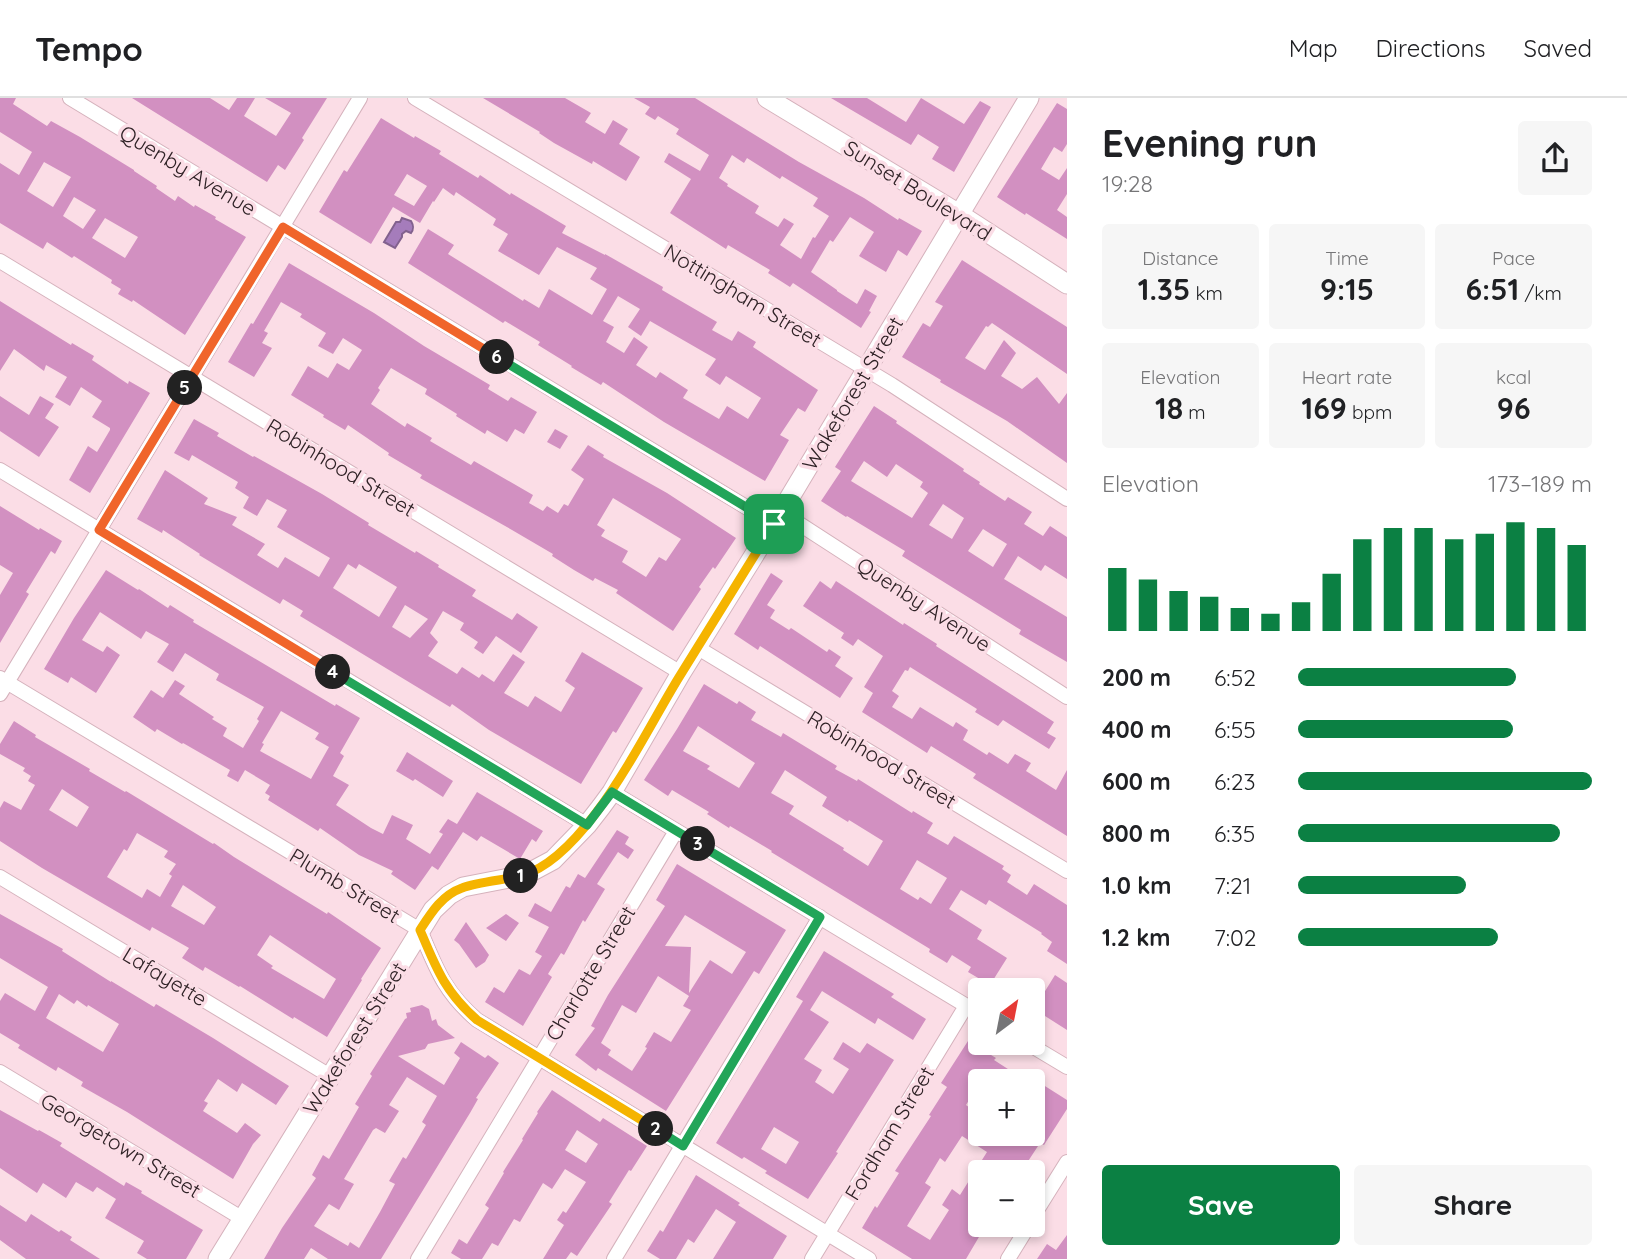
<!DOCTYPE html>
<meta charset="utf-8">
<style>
:root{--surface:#fff;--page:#f6f6f6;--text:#202124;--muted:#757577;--line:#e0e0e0;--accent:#0b8043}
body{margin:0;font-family:Quicksand,sans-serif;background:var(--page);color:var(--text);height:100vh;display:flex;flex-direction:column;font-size:26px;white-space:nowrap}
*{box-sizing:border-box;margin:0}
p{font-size:23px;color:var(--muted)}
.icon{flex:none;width:38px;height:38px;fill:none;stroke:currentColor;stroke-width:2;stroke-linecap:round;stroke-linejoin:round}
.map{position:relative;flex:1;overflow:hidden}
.details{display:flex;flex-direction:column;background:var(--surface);width:560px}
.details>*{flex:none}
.needle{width:46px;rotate:32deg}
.buttons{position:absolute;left:968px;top:880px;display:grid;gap:14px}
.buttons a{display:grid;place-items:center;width:77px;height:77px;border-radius:7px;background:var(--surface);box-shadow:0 4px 10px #0003;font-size:35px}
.pin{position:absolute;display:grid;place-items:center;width:60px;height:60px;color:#fff;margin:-30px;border-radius:14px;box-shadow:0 4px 10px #0006}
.km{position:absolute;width:35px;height:35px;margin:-18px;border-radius:50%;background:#222;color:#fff;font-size:19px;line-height:35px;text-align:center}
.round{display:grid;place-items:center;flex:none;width:74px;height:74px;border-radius:7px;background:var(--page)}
.headline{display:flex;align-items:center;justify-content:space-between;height:119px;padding:0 35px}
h1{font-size:38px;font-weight:800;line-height:52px}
.metrics{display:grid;grid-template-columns:repeat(3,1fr);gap:10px;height:119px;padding:7px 35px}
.metrics div{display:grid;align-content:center;border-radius:7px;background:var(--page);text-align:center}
.metrics b{font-size:30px;font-weight:800}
.metrics small{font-size:19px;font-weight:400}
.metrics p{font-size:19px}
.chart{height:196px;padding:14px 35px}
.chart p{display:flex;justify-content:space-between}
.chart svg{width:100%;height:126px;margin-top:7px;stroke:var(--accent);stroke-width:6}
.action{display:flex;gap:14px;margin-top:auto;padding:14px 35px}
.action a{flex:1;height:80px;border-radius:7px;background:var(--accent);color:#fff;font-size:28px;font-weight:800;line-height:80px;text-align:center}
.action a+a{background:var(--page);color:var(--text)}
ul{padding:0 35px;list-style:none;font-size:23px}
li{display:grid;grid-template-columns:112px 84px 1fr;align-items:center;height:52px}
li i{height:18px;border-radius:9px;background:var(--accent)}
header{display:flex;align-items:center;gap:42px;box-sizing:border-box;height:98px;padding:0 35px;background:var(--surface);border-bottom:2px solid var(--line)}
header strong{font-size:33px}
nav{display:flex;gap:38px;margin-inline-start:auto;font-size:24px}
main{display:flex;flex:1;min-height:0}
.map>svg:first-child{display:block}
.water{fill:#a57cbb;stroke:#82618e;stroke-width:2}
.building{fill:#d290c1;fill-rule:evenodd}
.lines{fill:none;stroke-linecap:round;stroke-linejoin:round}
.street-casing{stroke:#d5b2bc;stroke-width:16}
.secondary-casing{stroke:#d5b2bc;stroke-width:21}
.street{stroke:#fff;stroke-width:14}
.secondary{stroke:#fff;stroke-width:19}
.split-1-casing{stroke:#fff;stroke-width:14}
.split-2-casing{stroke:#fff;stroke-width:14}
.split-3-casing{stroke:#fff;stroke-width:14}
.split-4-casing{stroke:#fff;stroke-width:14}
.split-5-casing{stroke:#fff;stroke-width:14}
.split-6-casing{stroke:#fff;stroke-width:14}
.split-7-casing{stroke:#fff;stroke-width:14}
.split-1{stroke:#f5b400;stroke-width:9}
.split-2{stroke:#f5b400;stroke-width:9}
.split-3{stroke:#22a559;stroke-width:9}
.split-4{stroke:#22a559;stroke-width:9}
.split-5{stroke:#f0652b;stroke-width:9}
.split-6{stroke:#f0652b;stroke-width:9}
.split-7{stroke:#22a559;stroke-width:9}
.labels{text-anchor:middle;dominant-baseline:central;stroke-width:7;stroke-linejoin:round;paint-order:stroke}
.street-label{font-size:21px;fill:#2f2226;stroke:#fbdde6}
</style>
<header>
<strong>Tempo</strong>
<nav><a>Map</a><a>Directions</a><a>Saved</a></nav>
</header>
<main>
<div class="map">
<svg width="1067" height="1161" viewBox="0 0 1067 1161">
<rect width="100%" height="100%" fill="#fbdde6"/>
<!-- water -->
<path class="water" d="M402,120L411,123C414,128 414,131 411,135L406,133L402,136V139L395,150L384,144L396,124H400Z"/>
<!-- building -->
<path class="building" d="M0,0H16L13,6L47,28L51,23L80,39L134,72V73L157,88L156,90L175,103L178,98L194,109L195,107L216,119L215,121L246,139L185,237L133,202L132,204L118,196L121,191L111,185L112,182L74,158L72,160L47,144L43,151L0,125V65L19,77L32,54L0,34ZM44,64L71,79L53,109L27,93ZM74,99L96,112L83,131L63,118ZM105,120L138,139L125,160L92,140Z
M132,0H210L229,12L237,0H255L244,18L276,38L291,15L265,0H327L302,40L304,42L285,72L278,67L267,84Z
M483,0H565L591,15L585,24L605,36L613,22L628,31L619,46L640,59L626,83L593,63L592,66L554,45L539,35L540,34Z
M634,0H695L799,64L864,100L898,122L899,120L922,133L907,158L898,152L886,174L859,158L874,134L850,119L833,144L830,142L811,174L837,192V193L857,206L865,191L877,198L869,213L871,214L861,230L793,185L790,189L768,175L770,172L728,147L726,151L670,115L691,81L664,64L669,55L700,73L709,57L676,36L679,31L658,18L655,22L645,16L650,9ZM732,57L744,65L747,60L780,81L782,78L818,100L813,108L829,118L815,140L813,139L801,161L780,147L794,126L784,120L778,129L755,115L759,108L727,88L728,86L719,80Z
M831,0H867L906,24L921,0L964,26L980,3L991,9L954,74L932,61L939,49L918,36L911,47Z
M1057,5L1067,11V46L1062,54L1054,49L1041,71L1059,82L1067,70V96L1057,112L1067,119V141L1026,115L1025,117L997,99Z
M381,20L414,40L415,38L441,53L439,56L478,80L480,77L510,97L511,95L566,128L562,135L605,157V156L663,189L662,192L717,224L712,232L732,243L738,233L756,244L753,249L818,292L805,314L798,310L780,337L789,342L765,383L664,324L603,284L601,287L571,269L572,268L538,247L540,244L505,223L503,225L408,165L428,131L454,147L448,156L523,203L524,201L539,210L549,191L592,217L607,191L590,181L597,170L557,149L539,177L498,153L508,136L493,127L496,121L456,94L454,98L443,90L434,104L433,103L420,125L393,109L371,146L319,114L344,72L347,74ZM407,76L427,88L414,108L394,97ZM618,198L640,211L628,229L641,238L650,223L716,261L705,277L720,287L726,278L761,300L748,321L727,308L719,321L683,300L688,292L660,274L656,280L636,267L648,249L634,239L624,255L606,244L614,229L603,223Z
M962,162L1067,229V276L992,225L988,229L986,228L965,260L985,272L1004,242L1016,255L1001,278L1022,291L1037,279L1059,306L1067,295V365L1007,323L940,284L941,282L902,259L923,225L930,229L943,208L935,204Z
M289,165L374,215L424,248L490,287L488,291L508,303L511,299L537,314L524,336L515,331L507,344L487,332L485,336L456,318L457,316L425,296L427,291L391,270L378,290L380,292L371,306L405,329L407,325L432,340L430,343L471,367L474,363L533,397L529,405L543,413L547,408L558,415L564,406L568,408L584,381L571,372L588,347L604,357L603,359L667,395L736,440L715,471L713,469L699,489L701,491L673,533L616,495L618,492L595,480L593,483L574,472L552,458L553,456L512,432L420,380L422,377L388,357L389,355L348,327L345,332L323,319L324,317L291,297L308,268L328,280L337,265L349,272L362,252L343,240L333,256L318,248L326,235L300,219L302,216L281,204L264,233L268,235L262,245L272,250L254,279L228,264L251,225L253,226ZM613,400L681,441L666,463L659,459L646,479L622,464L628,453L601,438L605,432L597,427Z
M0,203L71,247L72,245L94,258L92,262L128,286L129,283L150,295L90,395L69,382L88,348L97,354L110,332V330L92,319L102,303L81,289L70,308L55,299L67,279L46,267L44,273L14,251L0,273Z
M0,298L29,317L40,298L54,306L45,320L59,329L39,359L0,333Z
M874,308L897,323L896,325L964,371L963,373L980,384L979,386L1005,403L1008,399L1032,414L1024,426L1043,438L1050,428L1067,439V481L1045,467L1041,473L1018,458L1004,481L1067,519V564L1019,536L1021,532L902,458L905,453L847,418L846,419L821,403L841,373L835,369ZM864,363L887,379L896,366L923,384L920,389L928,395L912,420L851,383ZM943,406L964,420L952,441L929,427ZM983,431L1007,446L993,469L968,453Z
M194,321L219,335L217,338L253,359L254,358L322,396L369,425L368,427L415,455L416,453L439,467L438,469L476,492L472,498L512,522L517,515L538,529L521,555L496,538L483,556L474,550L478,544L460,532L464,525L443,513L430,535L438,544L428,558L457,576L462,569L479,580L482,576L494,584L513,556L525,564L504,595L528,609L535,598L561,614L575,590L565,583L582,554L643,590L616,635L613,633L581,686L489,632L452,606L450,609L300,518L303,513L283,501L280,506L199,457L200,456L163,432L162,435L137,421L165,372L208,400L204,406L237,419L232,427L265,446L257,457L278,470L285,459L319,479L330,460L277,429L287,412L267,401L257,418L243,410L249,399L235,390L238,384L192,357L189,363L174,355ZM348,466L356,471L359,466L397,489L379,519L333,490ZM405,507L428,521L410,540L392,529Z
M555,331L568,338L560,351L547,344Z
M0,408L39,432L40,430L62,443L55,456L51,453L26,494L29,496L0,545V497L13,475L0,467Z
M106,472L138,492L139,491L168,510L170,507L194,522L193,524L335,608L336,606L360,620L340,655L344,658L333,678L349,687L336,707L371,730L383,736L392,717L413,727L406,741L430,756L443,736L439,734L448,721L457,726L477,694L543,733L536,744L532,741L520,761L481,738L477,743L463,734L438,772L432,768L415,792L391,776L393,773L359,757L320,730L318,733L268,702L270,698L265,695L270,687L245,672L238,684L227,678L230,672L183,645L182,646L157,631L155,634L133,619L151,592L163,600L175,582L185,588L179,596L214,619L212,621L227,630L223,638L243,650L259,623L257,621L264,609L216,582L219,576L185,555L173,574L157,564L169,546L146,533L141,541L100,514L82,542L103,554L107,548L120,557L96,595L71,579L68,585L44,571L74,520ZM281,613L319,635L315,641L329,649L311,681L260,653L264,646L262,645Z
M771,475L783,483L767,507L775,512L770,520L789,532L791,530L827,554L829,551L841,559L835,568L853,580L840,600L760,548L758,552L734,536Z
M820,483L831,491L836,483L903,527L904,525L937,546L936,548L1054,624L1047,635L1056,640L1049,651L1003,622L998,628L975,614L977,611L910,569L908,573L905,572L892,593L899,598L892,609L912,621L920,609L953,629L956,624L968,632L963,642L987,657L989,654L1008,666L1015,656L1031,665L1026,673L1056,692L1067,672V738L973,680L976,676L931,648L927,655L862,614L873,595L864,589L883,558L858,541L853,548L841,540L844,535L803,508Z
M704,586L737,606L739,603L756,614L751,622L781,639L783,635L837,668L835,671L857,683L858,681L912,715L913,713L933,725L927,735L948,747L954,738L1004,768L1002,771L1011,777L1007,784L1027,797L1034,786L1067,807V866L1047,853L1052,844L1041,836L1042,835L989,802L986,807L961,792L949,811L982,832L977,841L1007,860L990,887L968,874L971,869L952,857L947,865L929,854L930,851L771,754L772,753L730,728L729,730L707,716L709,714L672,692L668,698L644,682L677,631ZM698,628L755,665L739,690L707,671L710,668L683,653ZM785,672L827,699L822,708L848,724L849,722L883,743L868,768L843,752L844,750L789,716L794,708L771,695ZM917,762L947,780L931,806L920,799L918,802L900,791Z
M14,623L36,637L35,639L90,671L89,673L125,694L126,693L213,746L214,745L234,759L327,816L328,814L381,850L361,881L362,882L327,939L294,919L293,921L240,888L239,889L205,869L203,873L182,860L189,850L152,829L150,833L42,770L0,743V710L4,703L21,712L35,687L28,683L31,678L23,673L25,670L0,656V646ZM62,691L89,709L77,729L49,712ZM137,735L168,753L164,759L176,766L169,776L172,778L160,799L147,791L142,800L107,779L124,751L127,753ZM183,787L216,809L204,827L171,808ZM270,837L336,881L324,901L271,870L273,868L257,857Z
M407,654L453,683L443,699L415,681L413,683L396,673Z
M617,732L629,739L625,746L634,752L628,761L618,754L597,786L605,791L585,824L583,822L564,857L561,855L548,876L552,879L523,928L485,904L494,889L504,895L519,871L530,877L542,858L535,854L549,829L528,818L535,805L551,814L566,788L570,790L578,776L585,780Z
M677,766L786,832L759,876L754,873L666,1013L598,970L596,973L575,957L595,930L591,928L608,897L665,808L656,802ZM685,817L746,854L732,876L710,862L689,895L691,849L665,848ZM658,878L689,898L683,908L691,912L671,944L654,934L645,949L647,950L632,973L608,957L611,952L601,945L622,907L636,915Z
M0,816L63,851L62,853L111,884V883L154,909L156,906L213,940L289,988L276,1007L242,985L237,994L218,981L204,1003L208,1005L203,1013L237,1035L245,1025L261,1037L253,1046L233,1081L127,1014L81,988L83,984L58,969L56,973L18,950L20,947L0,935V903L5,895L35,913L48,889L0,860ZM59,896L74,906L77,902L87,909L88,907L119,926L103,954L46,920Z
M506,816L519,825L506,843L486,830Z
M466,824L489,857L485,864L476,870L459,846L454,842Z
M824,853L894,896L891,899L926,921L913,942L878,920L875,926L822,893L810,912L829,924L804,961L822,972L815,984L833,996L849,971L833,961L843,944L860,955L867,945L894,962L836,1054L838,1055L808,1101L765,1075L767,1073L744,1059L742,1061L716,1045L803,903L796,899ZM774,1029L799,1044L786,1066L761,1051Z
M1055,877L1067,885V932L1034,911Z
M422,907L429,911L432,923L436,921L438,927L455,940L428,946L425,951L398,958L444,987L460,960L454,955L461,944L485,960L488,957L499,965L476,1000L478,1001L470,1015L381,1161H328L311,1150L304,1161H264L282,1130L316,1080L312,1077L323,1057L329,1061L359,1009L355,1006L372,978L370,976L405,921L407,920L406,915L411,914L410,910ZM407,979L437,998L422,1024L426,1027L406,1061L403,1059L389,1083L395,1086L380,1114L359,1150L350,1144L348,1148L314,1128L329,1106L339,1112L354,1086L344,1081L373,1032L376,1030L385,1035L399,1013L389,1007Z
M968,943L996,960L994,962L1028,984H980L966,1007L977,1015L972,1024L980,1029V1036H986L1002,1046L1008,1036H1016L1032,1046V990L1037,983L1067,1002V1011L1044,1047L1040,1045L1021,1074H980V1127H986L966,1161H912L862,1130L875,1108L877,1110L899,1075L895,1073L931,1018L929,1017L947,989L941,985ZM962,1038L987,1054L960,1097L952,1091L942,1107L949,1112L930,1142L907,1128L931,1089L925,1085L940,1060L945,1064Z
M552,992L600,1024L603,1020L647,1048L631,1073L629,1072L609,1104L612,1106L577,1158L571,1154L566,1161H543L564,1127L557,1122L563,1113L566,1115L586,1084L565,1071L552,1091L543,1085L520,1124L514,1121L498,1148L492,1145L482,1161H461L451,1155L459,1141L467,1146L489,1110L485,1107L504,1075L503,1074L523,1042L522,1041L538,1015L537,1014ZM577,1032L598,1046L586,1065L565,1052Z
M0,1012L38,1033L39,1032L62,1045L60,1048L97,1071L124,1088L126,1084L142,1093L141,1095L203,1132L186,1161H147L137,1155L144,1143L105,1120L116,1101L97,1089L93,1094L76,1084L66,1100L43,1085L37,1095L0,1070Z
M696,1077L740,1105L738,1107L787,1138L773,1161H713L736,1124L716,1111L694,1145L688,1141L676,1161H660L647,1153L660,1132L663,1134Z
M0,1107L26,1124L31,1116L59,1134L61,1132L72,1139L70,1142L100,1161H26L0,1142Z
M1067,1137V1161H1037L1047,1146L1056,1152Z"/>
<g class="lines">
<defs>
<path id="street" d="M70,0L774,426
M415,0L892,287L1067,401
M0,163L681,575
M0,372L587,727
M781,414L1067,599
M698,550L1067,773
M0,580L420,832C436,870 444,894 477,922L869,1161
M0,596L360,0
M612,694L980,916
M0,779L330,978
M1027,945L1067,969
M0,974L243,1121
M1032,1120L1067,1064
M418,1161L676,733
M614,1161L820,819
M812,1161L966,908
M1008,1161L1029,1127"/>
<path id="secondary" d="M767,0L959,116L1067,186
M218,1161L433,812L449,797L463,789L525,777L553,762L587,727L601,709L612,694L681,575L781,414L1029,0"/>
</defs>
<!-- street casing -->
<use href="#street" class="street-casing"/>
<!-- secondary casing -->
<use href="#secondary" class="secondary-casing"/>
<!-- street -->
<use href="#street" class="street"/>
<!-- secondary -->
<use href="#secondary" class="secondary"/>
</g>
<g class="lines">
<defs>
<path id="split-1" d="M521,778C588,759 645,633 681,576C712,526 743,476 774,426"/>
<path id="split-2" d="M521,778C504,782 477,784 462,790C442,797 431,815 420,832C436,870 445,894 477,922L656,1031"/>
<path id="split-3" d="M656,1031L683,1048L820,819L698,746"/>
<path id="split-4" d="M333,574L587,727L612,694L698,746"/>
<path id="split-5" d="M185,290L99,432L333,574"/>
<path id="split-6" d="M185,290L283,129L497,259"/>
<path id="split-7" d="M497,259L774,426"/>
</defs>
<!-- split-1 casing -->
<use href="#split-1" class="split-1-casing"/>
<!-- split-2 casing -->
<use href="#split-2" class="split-2-casing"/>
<!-- split-3 casing -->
<use href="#split-3" class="split-3-casing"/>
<!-- split-4 casing -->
<use href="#split-4" class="split-4-casing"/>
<!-- split-5 casing -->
<use href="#split-5" class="split-5-casing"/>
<!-- split-6 casing -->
<use href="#split-6" class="split-6-casing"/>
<!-- split-7 casing -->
<use href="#split-7" class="split-7-casing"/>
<!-- split-1 -->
<use href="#split-1" class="split-1"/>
<!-- split-2 -->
<use href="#split-2" class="split-2"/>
<!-- split-3 -->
<use href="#split-3" class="split-3"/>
<!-- split-4 -->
<use href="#split-4" class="split-4"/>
<!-- split-5 -->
<use href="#split-5" class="split-5"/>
<!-- split-6 -->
<use href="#split-6" class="split-6"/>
<!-- split-7 -->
<use href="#split-7" class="split-7"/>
</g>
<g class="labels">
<!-- street labels -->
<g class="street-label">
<text transform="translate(188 72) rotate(31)">Quenby Avenue</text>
<text transform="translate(918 92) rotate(32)">Sunset Boulevard</text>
<text transform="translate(743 197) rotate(31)">Nottingham Street</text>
<text transform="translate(852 295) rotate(-59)">Wakeforest Street</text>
<text transform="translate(341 369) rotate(31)">Robinhood Street</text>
<text transform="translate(924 506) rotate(33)">Quenby Avenue</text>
<text transform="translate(882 661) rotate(31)">Robinhood Street</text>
<text transform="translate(345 787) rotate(31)">Plumb Street</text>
<text transform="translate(590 875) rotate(-59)">Charlotte Street</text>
<text transform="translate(165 878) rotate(31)">Lafayette</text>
<text transform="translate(354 940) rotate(-58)">Wakeforest Street</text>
<text transform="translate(889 1035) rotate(-59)">Fordham Street</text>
<text transform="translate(121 1047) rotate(31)">Georgetown Street</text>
</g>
</g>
</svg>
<div class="buttons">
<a><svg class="needle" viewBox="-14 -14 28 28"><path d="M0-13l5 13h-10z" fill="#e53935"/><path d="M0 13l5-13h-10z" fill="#757577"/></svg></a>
<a>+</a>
<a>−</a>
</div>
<div class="pin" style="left:774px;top:426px;background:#1e9e55"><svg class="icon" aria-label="arrive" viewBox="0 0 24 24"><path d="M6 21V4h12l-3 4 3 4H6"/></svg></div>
<b class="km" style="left:521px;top:778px">1</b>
<b class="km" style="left:656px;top:1031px">2</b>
<b class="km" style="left:698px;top:746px">3</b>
<b class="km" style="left:333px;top:574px">4</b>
<b class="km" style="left:185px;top:290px">5</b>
<b class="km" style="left:497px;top:259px">6</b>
</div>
<section class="details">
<div class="headline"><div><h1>Evening run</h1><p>19:28</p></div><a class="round"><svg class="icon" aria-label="share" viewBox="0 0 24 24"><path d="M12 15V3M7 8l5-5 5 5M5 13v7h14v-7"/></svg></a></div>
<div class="metrics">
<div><p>Distance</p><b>1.35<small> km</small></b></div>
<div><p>Time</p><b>9:15</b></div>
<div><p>Pace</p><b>6:51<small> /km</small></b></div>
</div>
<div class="metrics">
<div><p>Elevation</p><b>18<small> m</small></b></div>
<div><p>Heart rate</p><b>169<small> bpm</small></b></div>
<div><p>kcal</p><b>96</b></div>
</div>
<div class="chart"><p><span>Elevation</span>173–189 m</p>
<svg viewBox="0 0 160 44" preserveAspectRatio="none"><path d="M5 44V22M15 44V26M25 44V30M35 44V32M45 44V36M55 44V38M65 44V34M75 44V24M85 44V12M95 44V8M105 44V8M115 44V12M125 44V10M135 44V6M145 44V8M155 44V14"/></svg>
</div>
<ul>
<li><b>200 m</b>6:52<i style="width:74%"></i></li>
<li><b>400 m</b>6:55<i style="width:73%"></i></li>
<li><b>600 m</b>6:23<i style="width:100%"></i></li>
<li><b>800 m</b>6:35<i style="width:89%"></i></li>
<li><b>1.0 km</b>7:21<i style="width:57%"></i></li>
<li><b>1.2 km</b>7:02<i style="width:68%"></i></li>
</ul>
<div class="action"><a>Save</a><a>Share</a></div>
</section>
</main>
